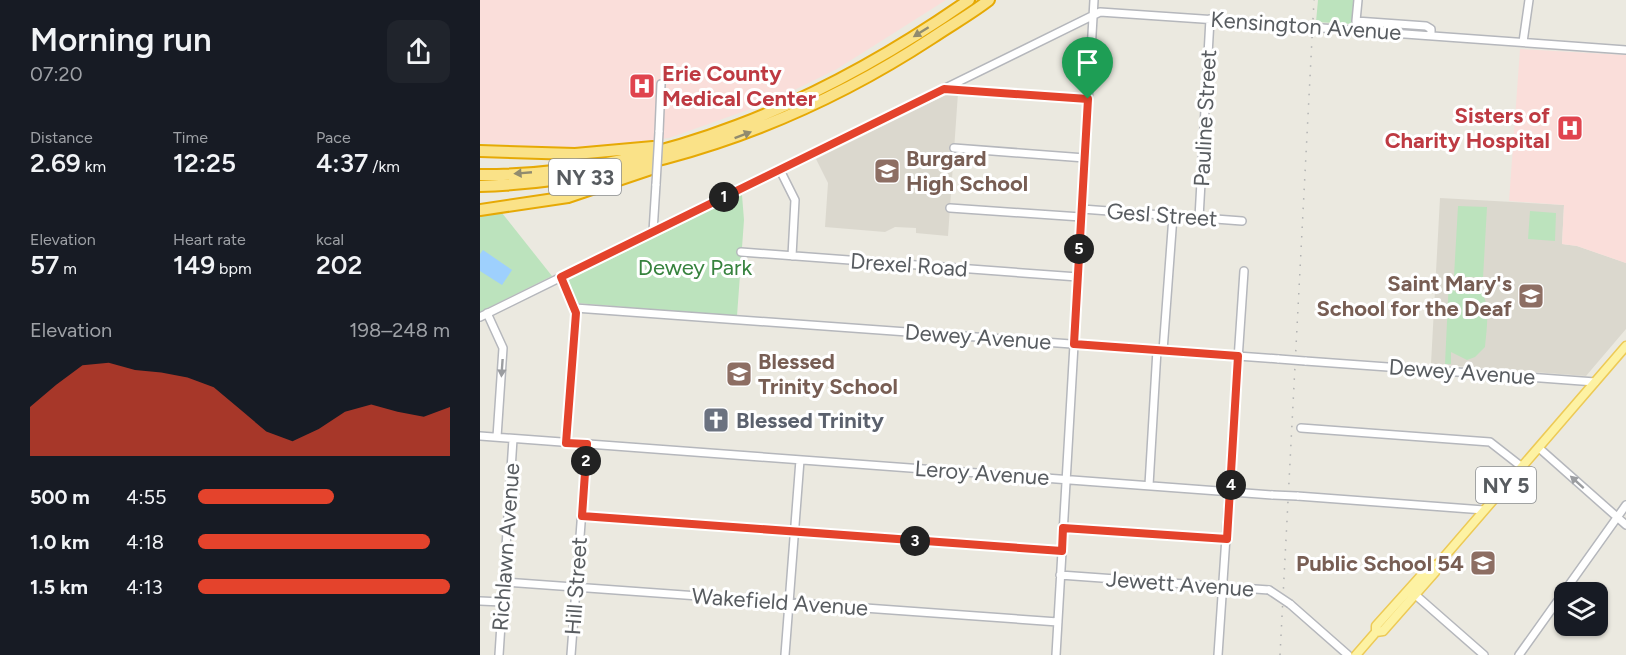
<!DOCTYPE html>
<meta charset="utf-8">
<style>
:root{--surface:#171b24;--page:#20242c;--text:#f1f3f6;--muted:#9ea1a6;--accent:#e4432c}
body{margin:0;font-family:Figtree,sans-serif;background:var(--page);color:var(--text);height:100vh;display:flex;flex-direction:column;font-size:22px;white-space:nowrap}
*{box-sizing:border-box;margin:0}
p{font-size:20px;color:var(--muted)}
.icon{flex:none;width:33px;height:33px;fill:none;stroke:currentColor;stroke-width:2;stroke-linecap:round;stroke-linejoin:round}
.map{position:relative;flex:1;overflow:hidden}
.panel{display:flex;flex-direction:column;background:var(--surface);width:480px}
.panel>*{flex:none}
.fabs{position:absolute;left:1074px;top:582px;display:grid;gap:12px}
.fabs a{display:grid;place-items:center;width:54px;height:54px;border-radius:12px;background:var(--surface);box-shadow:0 2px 4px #0004;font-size:30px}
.pin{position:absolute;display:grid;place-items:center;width:51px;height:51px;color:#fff;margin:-62px -26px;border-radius:50% 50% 50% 0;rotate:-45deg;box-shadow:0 0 6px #0007}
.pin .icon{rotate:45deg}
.km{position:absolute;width:30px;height:30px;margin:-15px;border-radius:50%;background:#222;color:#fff;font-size:16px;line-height:30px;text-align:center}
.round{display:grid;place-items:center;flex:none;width:63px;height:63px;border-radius:12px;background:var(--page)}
.summary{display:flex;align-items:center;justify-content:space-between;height:102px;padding:0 30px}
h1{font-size:33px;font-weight:600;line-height:45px}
.figures{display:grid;grid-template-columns:repeat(3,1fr);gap:9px;height:102px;padding:6px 30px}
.figures div{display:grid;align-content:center}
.figures b{font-size:26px;font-weight:600}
.figures small{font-size:16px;font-weight:400}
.figures p{font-size:16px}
.chart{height:168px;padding:12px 30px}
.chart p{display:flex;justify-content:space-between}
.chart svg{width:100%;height:108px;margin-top:6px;fill:var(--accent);opacity:.7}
ul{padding:0 30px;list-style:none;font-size:20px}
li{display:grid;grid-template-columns:96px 72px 1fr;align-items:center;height:45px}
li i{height:15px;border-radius:8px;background:var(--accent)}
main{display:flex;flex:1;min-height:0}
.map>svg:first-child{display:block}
.education{fill:#dbd8ce}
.medical{fill:#fadeda}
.green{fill:#bce3bd}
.water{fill:#9ed0fd}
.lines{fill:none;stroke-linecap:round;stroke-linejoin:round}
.minor-casing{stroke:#b5b7bc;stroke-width:10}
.major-casing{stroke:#edca56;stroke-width:11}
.highway-casing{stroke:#e6a905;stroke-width:14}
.minor{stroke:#fff;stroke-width:7}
.major{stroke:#fdf2a3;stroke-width:8}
.highway{stroke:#fae288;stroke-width:10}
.rail{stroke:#b1b2b2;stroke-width:1.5;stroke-dasharray:1.5 8;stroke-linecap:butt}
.minor-bridge-casing{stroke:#b5b7bc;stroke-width:10;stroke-linecap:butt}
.minor-bridge{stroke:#fff;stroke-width:7}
.oneway{fill:#918b6e}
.oneway2{fill:#9b9da0}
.route-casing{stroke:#fff;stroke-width:12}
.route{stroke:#e4432c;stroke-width:8}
.labels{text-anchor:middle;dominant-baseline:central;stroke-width:6;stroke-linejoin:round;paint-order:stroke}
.shield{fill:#fff;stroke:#8a8d90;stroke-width:1.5}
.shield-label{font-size:21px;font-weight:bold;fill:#585c60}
.street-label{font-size:22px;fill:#585c60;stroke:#fff}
.health-label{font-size:22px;font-weight:bold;fill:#be3a42;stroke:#fff;text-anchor:start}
.education-label{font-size:22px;font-weight:bold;fill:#785e54;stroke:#fff;text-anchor:start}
.park-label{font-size:22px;fill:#36823d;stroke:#fff}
.worship-label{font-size:22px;font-weight:bold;fill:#5b616d;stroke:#fff;text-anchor:start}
</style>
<main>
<section class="panel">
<div class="summary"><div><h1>Morning run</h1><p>07:20</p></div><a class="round"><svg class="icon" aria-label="share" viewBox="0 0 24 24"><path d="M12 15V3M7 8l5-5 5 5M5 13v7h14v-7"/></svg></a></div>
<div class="figures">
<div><p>Distance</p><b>2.69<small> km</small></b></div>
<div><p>Time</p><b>12:25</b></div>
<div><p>Pace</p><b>4:37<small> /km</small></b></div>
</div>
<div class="figures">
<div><p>Elevation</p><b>57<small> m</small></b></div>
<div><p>Heart rate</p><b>149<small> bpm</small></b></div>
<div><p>kcal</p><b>202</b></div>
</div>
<div class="chart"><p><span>Elevation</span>198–248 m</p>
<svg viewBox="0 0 160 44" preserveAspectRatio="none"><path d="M0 44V24L10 15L20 7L30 6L40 9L50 10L60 12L70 16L80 25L90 34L100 38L110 33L120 26L130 23L140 26L150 28L160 24V44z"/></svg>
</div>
<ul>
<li><b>500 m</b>4:55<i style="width:54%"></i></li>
<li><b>1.0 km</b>4:18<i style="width:92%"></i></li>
<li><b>1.5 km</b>4:13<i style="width:100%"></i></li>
</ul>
</section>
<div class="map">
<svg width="1146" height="655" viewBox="0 0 1146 655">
<rect width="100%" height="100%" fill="#ebe9e0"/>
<!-- education -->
<path class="education" d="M472,92L478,93L468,236L436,233V228L415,227L405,232L345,227L348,183L336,159Z
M960,198L1084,205L1082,244L1097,246L1146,263V329L1106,376L951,364Z"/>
<!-- medical -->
<path class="medical" d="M0,0H466L357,69L290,102L189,138L97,149L0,143Z
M1040,49L1146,55V263L1097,246L1082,244L1084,205L1029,201Z"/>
<!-- green -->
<path class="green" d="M838,0H874L873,24L836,22Z
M262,195L264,220L257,316L96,303L88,286V280Z
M978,206L1007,207L1003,278L974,276Z
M1050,211L1076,213L1075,241L1048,239Z
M22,213L72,276L0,312V215Z
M969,279H975V292C1016,272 1007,325 1005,347L995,357L987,360L971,352V364H965Z"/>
<!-- water -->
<path class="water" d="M3,250L32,270L22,285L0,271V254Z"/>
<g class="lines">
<defs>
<path id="minor" d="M878,0L876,21L946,26L951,29V36
M842,28L1146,50
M1043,42L1049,0
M464,89L608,99
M179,132L181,84
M474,148L605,158
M300,170L315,200L312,256
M470,208L601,217
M602,209L762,221
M719,218L730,19
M173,232L176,184
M261,252L598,277
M81,277L96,313L86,443
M95,308L799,359
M7,313L23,348L17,437
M0,317L620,12L823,26
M683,351L693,216
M825,361L1115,382
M821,428L1010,442L1042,467
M0,436L793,495
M1059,448L1146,525
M669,485L677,350
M817,496L1004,510
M101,516L582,551
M583,528L747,539
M580,575L789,590
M24,582L578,622
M931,591L1004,655
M0,601L22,602
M810,604L868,655
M19,655L33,439
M91,655L107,444
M305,655L320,460
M576,655L614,0
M738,655L764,271
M1039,655L1146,505"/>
<path id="major" d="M896,632L903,631L955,572L958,564L1146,346
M876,655L896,632V626L949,567L958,564"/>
<path id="highway" d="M0,151L95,154L173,147
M0,175C178,176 346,100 489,0
M0,186C163,180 316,127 452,38C471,25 491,14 509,0
M0,210L88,197L171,169"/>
</defs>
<!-- minor casing -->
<use href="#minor" class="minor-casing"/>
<!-- major casing -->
<use href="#major" class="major-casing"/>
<!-- highway casing -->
<use href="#highway" class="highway-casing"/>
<!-- minor -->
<use href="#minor" class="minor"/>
<!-- major -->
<use href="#major" class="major"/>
<!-- highway -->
<use href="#highway" class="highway"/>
<!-- rail -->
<path class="rail" d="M800,655L834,0"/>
<defs>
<path id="minor-bridge" d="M823,26L842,28
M176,184L179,132
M799,359L825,361
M793,495L817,496
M789,590L810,604"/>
</defs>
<!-- minor-bridge casing -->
<use href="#minor-bridge" class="minor-bridge-casing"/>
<!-- minor-bridge -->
<use href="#minor-bridge" class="minor-bridge"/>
</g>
<!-- one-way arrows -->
<defs><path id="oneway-solid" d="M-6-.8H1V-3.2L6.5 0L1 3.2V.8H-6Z" transform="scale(1.5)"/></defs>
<g class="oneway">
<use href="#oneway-solid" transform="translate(441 32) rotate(148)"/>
<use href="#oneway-solid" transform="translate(263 135) rotate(-21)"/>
<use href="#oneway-solid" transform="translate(43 173) rotate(175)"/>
</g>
<g class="oneway2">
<use href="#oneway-solid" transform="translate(22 368) rotate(94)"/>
<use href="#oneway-solid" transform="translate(1097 482) rotate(-138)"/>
</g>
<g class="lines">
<defs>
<path id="route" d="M464,89L608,99L594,344L758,356L747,539L583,528L582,551L102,516L107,444L86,443L96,313L81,277Z"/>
</defs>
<!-- route casing -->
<use href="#route" class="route-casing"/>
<!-- route -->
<use href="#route" class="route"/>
</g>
<!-- icons -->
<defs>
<symbol id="hospital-square" viewBox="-11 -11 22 22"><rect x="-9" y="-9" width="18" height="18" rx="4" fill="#e0444e" stroke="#fff"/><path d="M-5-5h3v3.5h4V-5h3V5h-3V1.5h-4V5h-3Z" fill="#fff"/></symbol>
<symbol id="school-square" viewBox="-11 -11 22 22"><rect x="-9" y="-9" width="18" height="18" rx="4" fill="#8d6e63" stroke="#fff"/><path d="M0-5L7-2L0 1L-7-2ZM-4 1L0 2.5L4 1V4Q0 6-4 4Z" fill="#fff"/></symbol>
<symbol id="church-square" viewBox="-11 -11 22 22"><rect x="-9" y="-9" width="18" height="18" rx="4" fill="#6b7280" stroke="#fff"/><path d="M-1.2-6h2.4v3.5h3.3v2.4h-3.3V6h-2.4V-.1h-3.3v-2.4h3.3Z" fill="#fff"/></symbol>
</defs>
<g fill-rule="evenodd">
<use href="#hospital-square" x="147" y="71" width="30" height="30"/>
<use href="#hospital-square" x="1075" y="113" width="30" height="30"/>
<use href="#school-square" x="392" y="156" width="30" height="30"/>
<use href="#school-square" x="1036" y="281" width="30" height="30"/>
<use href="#school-square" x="244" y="359" width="30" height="30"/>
<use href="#church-square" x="221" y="405" width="30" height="30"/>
<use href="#school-square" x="988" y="548" width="30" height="30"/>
</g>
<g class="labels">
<!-- shield labels -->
<g class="shield">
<rect x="69" y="159" width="72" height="36" rx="4.5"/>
<rect x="996" y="467" width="60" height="36" rx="4.5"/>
</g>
<g class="shield-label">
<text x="105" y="177">NY 33</text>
<text x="1026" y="485">NY 5</text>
</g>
<!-- street labels -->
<g class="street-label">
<text transform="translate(826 26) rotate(4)">Kensington Avenue</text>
<text transform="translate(725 118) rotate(-87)">Pauline Street</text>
<text transform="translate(682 215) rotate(4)">Gesl Street</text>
<text transform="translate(429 265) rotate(4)">Drexel Road</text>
<text transform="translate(498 337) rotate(4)">Dewey Avenue</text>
<text transform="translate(982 372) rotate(4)">Dewey Avenue</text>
<text transform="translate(502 473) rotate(4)">Leroy Avenue</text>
<text transform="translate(26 547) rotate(-86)">Richlawn Avenue</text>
<text transform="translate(700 584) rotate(4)">Jewett Avenue</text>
<text transform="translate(96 586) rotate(-86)">Hill Street</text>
<text transform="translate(300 602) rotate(4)">Wakefield Avenue</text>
</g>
<!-- health labels -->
<g class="health-label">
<text x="182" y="73">Erie County<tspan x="182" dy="25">Medical Center</tspan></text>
<text x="1070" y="115" text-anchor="end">Sisters of<tspan x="1070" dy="25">Charity Hospital</tspan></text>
</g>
<!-- education labels -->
<g class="education-label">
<text x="426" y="158">Burgard<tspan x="426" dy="25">High School</tspan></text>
<text x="1032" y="283" text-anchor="end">Saint Mary's<tspan x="1032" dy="25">School for the Deaf</tspan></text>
<text x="278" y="361">Blessed<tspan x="278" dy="25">Trinity School</tspan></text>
<text x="984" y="563" text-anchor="end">Public School 54</text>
</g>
<!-- park labels -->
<g class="park-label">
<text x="215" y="267">Dewey Park</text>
</g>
<!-- worship labels -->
<g class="worship-label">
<text x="256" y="420">Blessed Trinity</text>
</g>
</g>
</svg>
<div class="fabs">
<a><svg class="icon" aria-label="layers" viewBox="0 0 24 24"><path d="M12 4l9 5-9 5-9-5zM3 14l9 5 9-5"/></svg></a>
</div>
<div class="pin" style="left:608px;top:99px;background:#1e9e55"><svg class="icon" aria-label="arrive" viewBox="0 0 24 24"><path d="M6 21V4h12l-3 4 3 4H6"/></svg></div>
<b class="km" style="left:244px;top:197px">1</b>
<b class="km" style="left:106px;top:461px">2</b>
<b class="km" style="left:435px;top:541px">3</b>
<b class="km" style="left:751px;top:485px">4</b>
<b class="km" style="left:599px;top:249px">5</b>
</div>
</main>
